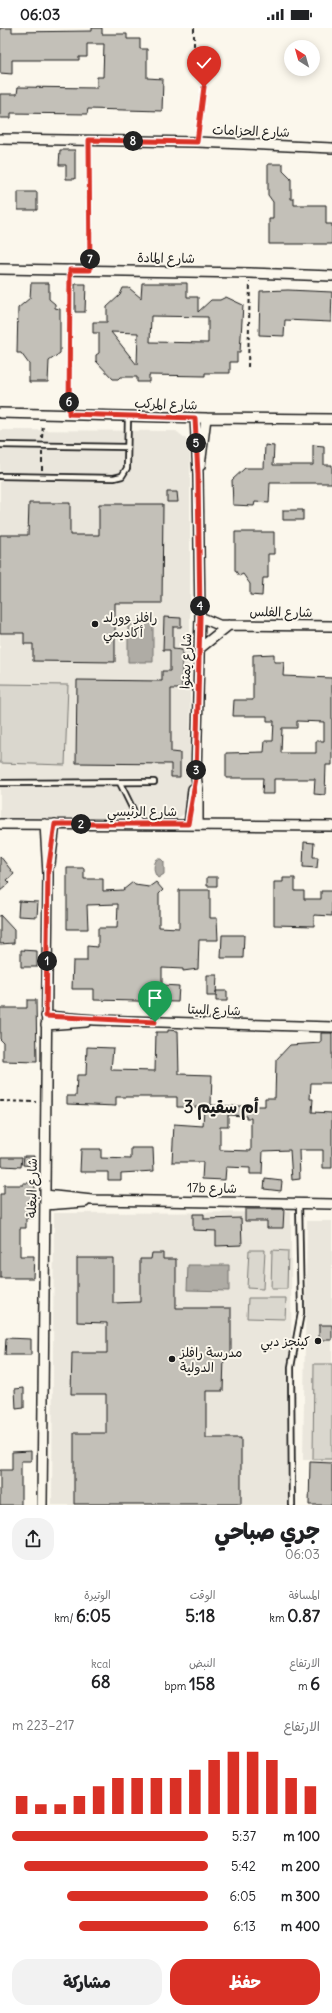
<!DOCTYPE html>
<html lang="ar">
<meta charset="utf-8">
<style>
:root{--surface:#fff;--page:#f2f2f2;--text:#202124;--muted:#757577;--accent:#d93025}
body{margin:0;font-family:Delius,"Playpen Sans Arabic",sans-serif;background:var(--page);color:var(--text);direction:rtl;height:100vh;display:flex;flex-direction:column;font-size:15px;white-space:nowrap}
*{box-sizing:border-box;margin:0}
p{font-size:13px;color:var(--muted)}
.icon{flex:none;width:22px;height:22px;fill:none;stroke:currentColor;stroke-width:2;stroke-linecap:round;stroke-linejoin:round}
.map{position:relative;height:1477px;overflow:hidden;direction:ltr}
.drawer{display:flex;flex-direction:column;background:var(--surface);flex:1}
.drawer>*{flex:none}
.needle{width:26px;rotate:323deg}
.tools{position:absolute;left:284px;top:12px;display:grid;gap:8px}
.tools a{display:grid;place-items:center;width:36px;height:36px;border-radius:50%;background:var(--surface);box-shadow:0 2px 10px #0003;font-size:20px}
.pin{position:absolute;display:grid;place-items:center;width:34px;height:34px;color:#fff;margin:-41px -17px;border-radius:50% 50% 50% 0;rotate:-45deg;box-shadow:0 0 4px #0007}
.pin .icon{rotate:45deg}
.km{position:absolute;width:20px;height:20px;margin:-10px;border-radius:50%;background:#222;color:#fff;font-size:11px;line-height:20px;text-align:center}
.round{display:grid;place-items:center;flex:none;width:42px;height:42px;border-radius:16px;background:var(--page)}
.summary{display:flex;align-items:center;justify-content:space-between;height:68px;padding:0 12px}
h1{font-size:22px;font-weight:800;line-height:30px}
.stats{display:grid;grid-template-columns:repeat(3,1fr);gap:6px;height:68px;padding:4px 12px}
.stats div{display:grid;align-content:center}
.stats b{font-size:17px;font-weight:800}
.stats small{font-size:11px;font-weight:400}
.stats p{font-size:11px}
.chart{height:112px;padding:8px 12px}
.chart p{display:flex;justify-content:space-between}
.chart svg{width:100%;height:72px;margin-top:4px;stroke:var(--accent);stroke-width:6}
.primary-button{display:flex;gap:8px;margin-top:auto;padding:8px 12px}
.primary-button a{flex:1;height:46px;border-radius:16px;background:var(--accent);color:#fff;font-size:16px;font-weight:800;line-height:46px;text-align:center}
.primary-button a+a{background:var(--page);color:var(--text)}
ul{padding:0 12px;list-style:none;font-size:13px}
li{display:grid;grid-template-columns:64px 48px 1fr;align-items:center;height:30px}
li i{height:10px;border-radius:5px;background:var(--accent)}
.status{display:flex;justify-content:space-between;align-items:center;height:28px;padding:0 20px;background:var(--surface);direction:ltr}
.status svg{height:11px;fill:currentColor}
.map>svg:first-child{display:block}
.built{fill:#eae6dc}
.green{fill:#dad7ce;stroke:#7b7a75}
.water{fill:#afaca5;stroke:#74726e}
.building{fill:#c3c0b8;stroke:#1c1c1c;fill-rule:evenodd}
.lines{fill:none;stroke-linecap:round;stroke-linejoin:round}
.service-casing{stroke:#1c1c1c;stroke-width:8}
.minor-casing{stroke:#1c1c1c;stroke-width:12}
.path{stroke:#1c1c1c;stroke-width:2;stroke-dasharray:4 3;stroke-linecap:butt}
.service{stroke:#fbf7ec;stroke-width:4.5}
.minor{stroke:#fbf7ec;stroke-width:9}
.route-casing{stroke:#fff;stroke-width:8}
.route{stroke:#d93025;stroke-width:5}
.poi-dot{fill:#1c1c1c;stroke:#fbf7ec;stroke-width:1.5}
.labels{text-anchor:middle;dominant-baseline:central;stroke-width:4;stroke-linejoin:round;paint-order:stroke}
.street-label{font-size:13px;fill:#1c1c1c;stroke:#fbf7ec}
.poi-label{font-size:13px;fill:#1c1c1c;stroke:#fbf7ec;text-anchor:start}
.district-label{font-size:17px;font-weight:bold;fill:#1c1c1c;stroke:#fbf7ec}
</style>
<div class="status"><b>06:03</b><svg viewBox="0 0 49 12"><path d="M0 12V9h3v3zM5 12V6h3v6zM10 12V3h3v9zM15 12V0h3v12zM26 1h20v11H26zM47 4h2v5h-2z"/></svg></div>
<div class="map">
<svg width="332" height="1477" viewBox="0 0 332 1477">
<rect width="100%" height="100%" fill="#fbf7ec"/>
<filter id="ink" filterUnits="userSpaceOnUse"><feTurbulence type="fractalNoise" baseFrequency=".025" numOctaves="2"/><feDisplacementMap in="SourceGraphic" scale="8" xChannelSelector="R" yChannelSelector="G"/><feConvolveMatrix kernelMatrix="1 2 1 2 8 2 1 2 1" color-interpolation-filters="sRGB"/></filter>
<g filter="url(#ink)">
<!-- built -->
<path class="built" d="M0,402L176,403L185,410L190,418V774L187,784L175,792L0,790Z
M291,1184L292,1477H52L54,1185Z
M307,1193H332V1434H313V1432H303Z"/>
<!-- green -->
<path class="green" d="M0,656L68,657L65,737L0,735Z
M249,1222H265L263,1261L247,1260Z
M272,1222L288,1223L287,1261H271Z
M248,1270H286L285,1291L247,1290Z
M314,1336H332V1431H313Z"/>
<!-- water -->
<path class="water" d="M128,595H153V634H128Z
M157,831H161L164,834V846L158,850C153,845 153,836 157,831Z
M188,1237H229V1263L187,1262Z"/>
<!-- building -->
<path class="building" d="M0,0H12V4L92,3V0H102V6H127V11H140V21H147V50L163,51L162,83L88,81L87,86L11,85V90H0V66H17L18,59L97,60V49H103L104,16H87V29H79V32H12V46L0,45Z
M60,122H75V151H66V137H59Z
M268,136H283V143L291,151V171H294V177H326V196H332V216H269V191H273V174L268,167Z
M18,164H37V182H18Z
M31,255H49V271L55,276V280L60,281V325L49,333L48,354H29V336L21,325H17L18,280L30,270Z
M142,255H187V269H198V284L211,272H220L226,269L243,277L240,324H237V334H230V345H205V348L149,347V354H137V349H120L118,351H113L96,333V327L99,325V305H93V294H107V279L120,267L123,260H129L141,270ZM151,288L208,289V315L150,314ZM111,304L138,305L137,337Z
M75,256H86L85,284H75Z
M288,262L332,264L331,294L285,292L284,308L259,307L260,263Z
M265,417L274,418L273,437H313V417L324,418V437H332V455H270L269,475L255,474L254,478L233,477L232,452L245,440H264Z
M167,464H177L178,474H167Z
M29,475H70V507H99V476H163L162,575H115V634L33,633V616H24V605H0V507H28Z
M283,482H303V492H283Z
M235,504H274V526H268V550H263L262,568L250,567V556L243,546L239,548L235,542Z
M164,589L181,590V599H173V621L182,622V661H171V724L180,725V749H171V736L76,735L77,652L162,653V643H170V622H163Z
M274,626V634H284L283,648L332,650V737H326L325,767L314,766L315,751H274V766H262L263,750H226V725L264,724L265,713H273L274,693H267V688H233L234,672H253V627ZM297,693L324,694V713H316V725H281L282,700H297Z
M304,814L314,815L313,829H318L317,840L303,839Z
M0,828L14,846L7,852L10,855L0,863Z
M67,840H84V851H103V863L123,862L133,854L135,857L149,859L156,854L163,862L159,866V899L179,900V862H210V890H217L218,912H199L198,941L183,943V941L162,940V957L179,958L178,974L94,972V961H72L73,933H87V918L98,919V900H117L118,876L87,877L88,901H67Z
M207,849H217V858H207Z
M283,850H295V863H304V871H321V863H332V888L314,887V898L274,897V854H283Z
M19,873L38,874L37,889L18,888Z
M0,887L14,902V915L0,916Z
M222,907H244L243,930H221Z
M21,922L37,923V939H21Z
M207,947H217L216,968H207Z
M216,963H227V973H216Z
M27,972H36L37,1034L3,1033V1014L0,1011V980H27Z
M168,1002L178,1003L179,1046L212,1047L211,1077L230,1078H265V1070H275L276,1032L290,1017L321,1015V1005H332V1055H311L310,1071H313L312,1084L332,1085V1140H323V1122H299L300,1151L292,1152L290,1122L263,1123L262,1146H250V1140L226,1139L225,1152L202,1151L203,1134H172L174,1096L203,1098L204,1079H177V1069H116V1078L67,1076V1068H76L77,1047H86L87,1019L113,1020L111,1042L155,1043L156,1004H168ZM228,1087L246,1088V1090H251V1123L220,1122V1098H228Z
M131,1120H153L154,1143L121,1145V1152H108V1144H80L81,1121H101V1130L131,1131Z
M24,1128H34L33,1138L23,1137Z
M2,1129H22L21,1139L2,1138Z
M265,1151L282,1153L281,1163L264,1161Z
M23,1155H35L34,1190H26V1200H20V1228H34L33,1250H0V1166H4V1157H23Z
M245,1181H284L283,1200H267V1193H245Z
M193,1186H204V1191L241,1190L242,1217L216,1218V1203L193,1202Z
M152,1225H163V1231H176V1280H231V1328H224L223,1363H206V1410H241V1476H74V1405H106V1366H71L72,1325H107V1295L77,1294V1230H113V1275L140,1274V1231H151Z
M319,1297H332V1312H319Z
M6,1310L31,1311V1327H5Z
M24,1360V1380L16,1381L15,1361Z
M31,1423V1433H21V1477H0V1442H12V1424Z
M310,1434L332,1435V1477H309Z"/>
<g class="lines">
<defs>
<path id="service" d="M0,417L127,419
M0,448L114,450L122,448L127,440L128,388
M0,755L154,754
M120,755L140,796
M292,1477L291,1339L301,1285L299,1174"/>
<path id="minor" d="M0,111L197,114L332,120
M0,241L250,245L332,248
M0,385L206,390L332,391
M195,390L198,446L200,589L196,748L198,761V797
M200,438L206,390
M200,589L219,597L332,598
M199,621L229,597
M0,796L332,798
M189,797L193,761
M50,836L55,796
M46,988L95,992L332,999
M46,997L86,994
M45,1167L92,1172L332,1176
M45,1177L85,1174
M42,1477L48,846L45,796"/>
</defs>
<!-- service casing -->
<use href="#service" class="service-casing"/>
<!-- minor casing -->
<use href="#minor" class="minor-casing"/>
<!-- path -->
<path class="path" d="M194,0V27L204,59L198,105
M89,121L90,233
M248,339L250,254
M69,377L70,252
M42,410L43,396
M42,442V424
M0,1073L36,1074"/>
<!-- service -->
<use href="#service" class="service"/>
<!-- minor -->
<use href="#minor" class="minor"/>
</g>
</g>
<g class="lines" filter="url(#ink)">
<defs>
<path id="route" d="M155,994L46,988L48,843L55,796H188L196,750L200,589L198,446L195,390L69,386L70,242H90L89,112L197,114L204,59"/>
</defs>
<!-- route casing -->
<use href="#route" class="route-casing"/>
<!-- route -->
<use href="#route" class="route"/>
</g>
<!-- markers -->
<g class="poi-dot">
<circle cx="95" cy="596" r="4"/>
<circle cx="318" cy="1313" r="4"/>
<circle cx="172" cy="1331" r="4"/>
</g>
<g class="labels">
<!-- street labels -->
<g class="street-label">
<text transform="translate(251 103) rotate(2)">شارع الحزامات</text>
<text transform="translate(166 230) rotate(1)">شارع المادة</text>
<text transform="translate(166 376) rotate(2)">شارع المركب</text>
<text transform="translate(281 584) rotate(1)">شارع الفلس</text>
<text transform="translate(186 633) rotate(-88)">شارع يمتوا</text>
<text x="142" y="783">شارع الرئيسي</text>
<text transform="translate(214 982) rotate(2)">شارع البيتا</text>
<text transform="translate(32 1160) rotate(-89)">شارع البغلة</text>
<text transform="translate(212 1160) rotate(1)">17b شارع</text>
</g>
<!-- poi labels -->
<g class="poi-label">
<text x="103" y="589">رافلز وورلد<tspan x="103" dy="15">أكاديمي</tspan></text>
<text x="310" y="1313" text-anchor="end">كينجز دبي</text>
<text x="180" y="1324">مدرسة رافلز<tspan x="180" dy="15">الدولية</tspan></text>
</g>
<!-- district labels -->
<g class="district-label">
<text x="221" y="1079">أم سقيم 3</text>
</g>
</g>
</svg>
<div class="tools">
<a><svg class="needle" viewBox="-14 -14 28 28"><path d="M0-13l5 13h-10z" fill="#e53935"/><path d="M0 13l5-13h-10z" fill="#757577"/></svg></a>
</div>
<div class="pin" style="left:155px;top:994px;background:#1e9e55"><svg class="icon" aria-label="arrive" viewBox="0 0 24 24"><path d="M6 21V4h12l-3 4 3 4H6"/></svg></div>
<div class="pin" style="left:204px;top:59px;background:#d93025"><svg class="icon" aria-label="check" viewBox="0 0 24 24"><path d="M5 12l5 5 9-10"/></svg></div>
<b class="km" style="left:47px;top:933px">1</b>
<b class="km" style="left:81px;top:796px">2</b>
<b class="km" style="left:196px;top:742px">3</b>
<b class="km" style="left:200px;top:578px">4</b>
<b class="km" style="left:196px;top:415px">5</b>
<b class="km" style="left:69px;top:374px">6</b>
<b class="km" style="left:90px;top:231px">7</b>
<b class="km" style="left:133px;top:113px">8</b>
</div>
<section class="drawer">
<div class="summary"><div><h1>جري صباحي</h1><p>06:03</p></div><a class="round"><svg class="icon" aria-label="share" viewBox="0 0 24 24"><path d="M12 15V3M7 8l5-5 5 5M5 13v7h14v-7"/></svg></a></div>
<div class="stats">
<div><p>المسافة</p><b>0.87<small> km</small></b></div>
<div><p>الوقت</p><b>5:18</b></div>
<div><p>الوتيرة</p><b>6:05<small> /km</small></b></div>
</div>
<div class="stats">
<div><p>الارتفاع</p><b>6<small> m</small></b></div>
<div><p>النبض</p><b>158<small> bpm</small></b></div>
<div><p>kcal</p><b>68</b></div>
</div>
<div class="chart"><p><span>الارتفاع</span>217–223 m</p>
<svg viewBox="0 0 160 44" preserveAspectRatio="none"><path d="M5 44V33M15 44V38M25 44V38M35 44V33M45 44V27M55 44V22M65 44V22M75 44V22M85 44V22M95 44V17M105 44V11M115 44V6M125 44V6M135 44V11M145 44V22M155 44V27"/></svg>
</div>
<ul>
<li><b>100 m</b>5:37<i style="width:100%"></i></li>
<li><b>200 m</b>5:42<i style="width:94%"></i></li>
<li><b>300 m</b>6:05<i style="width:72%"></i></li>
<li><b>400 m</b>6:13<i style="width:66%"></i></li>
</ul>
<div class="primary-button"><a>حفظ</a><a>مشاركة</a></div>
</section>
